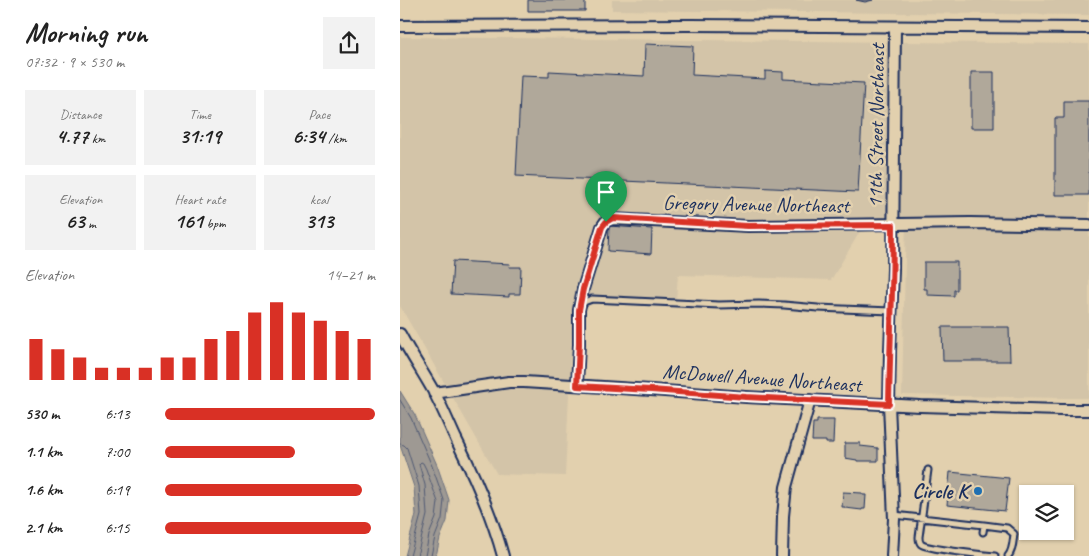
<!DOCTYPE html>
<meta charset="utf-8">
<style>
:root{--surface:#fff;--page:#f2f2f2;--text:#222;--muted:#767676;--accent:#d93025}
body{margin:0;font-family:Caveat,sans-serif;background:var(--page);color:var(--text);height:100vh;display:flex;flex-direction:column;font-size:19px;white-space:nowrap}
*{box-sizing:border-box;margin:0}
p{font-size:16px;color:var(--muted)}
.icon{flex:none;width:28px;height:28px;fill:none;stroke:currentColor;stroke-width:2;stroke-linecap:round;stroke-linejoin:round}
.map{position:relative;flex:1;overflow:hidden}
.side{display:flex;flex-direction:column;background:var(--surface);width:400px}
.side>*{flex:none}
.fabs{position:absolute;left:619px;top:485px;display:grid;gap:10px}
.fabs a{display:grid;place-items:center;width:55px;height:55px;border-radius:0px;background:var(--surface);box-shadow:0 1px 4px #0004;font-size:25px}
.pin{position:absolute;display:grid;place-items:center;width:42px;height:42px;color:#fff;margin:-51px -21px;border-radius:50% 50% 50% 0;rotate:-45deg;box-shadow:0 0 5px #0007}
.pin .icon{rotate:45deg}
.round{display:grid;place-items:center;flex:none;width:52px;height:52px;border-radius:0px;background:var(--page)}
.head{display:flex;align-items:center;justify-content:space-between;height:85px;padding:0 25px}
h1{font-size:28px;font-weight:700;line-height:38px}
.stats{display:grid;grid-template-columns:repeat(3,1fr);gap:8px;height:85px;padding:5px 25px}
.stats div{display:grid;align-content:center;border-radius:0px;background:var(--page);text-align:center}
.stats b{font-size:21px;font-weight:700}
.stats small{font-size:14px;font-weight:400}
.stats p{font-size:14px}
.chart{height:140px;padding:10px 25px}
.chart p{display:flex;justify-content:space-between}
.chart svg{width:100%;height:90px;margin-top:5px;stroke:var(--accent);stroke-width:6}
ul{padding:0 25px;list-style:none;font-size:16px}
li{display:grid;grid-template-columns:80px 60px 1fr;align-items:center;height:38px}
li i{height:12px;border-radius:6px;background:var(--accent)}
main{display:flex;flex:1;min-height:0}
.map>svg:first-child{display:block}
.built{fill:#d3c4a8}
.water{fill:#9e9993;stroke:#6a6f7e}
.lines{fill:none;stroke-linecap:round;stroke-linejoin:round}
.shore{stroke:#4f5973;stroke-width:1}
.building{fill:#b0a89a;stroke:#1b2f5e}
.lane-casing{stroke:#1b2f5e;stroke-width:9}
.street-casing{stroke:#1b2f5e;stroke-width:14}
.lane{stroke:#e2d0ae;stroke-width:5}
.street{stroke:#e2d0ae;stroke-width:10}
.route-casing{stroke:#fff;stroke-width:10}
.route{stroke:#d93025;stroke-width:6}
.poi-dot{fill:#1f6fb2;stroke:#e2d0ae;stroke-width:2}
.labels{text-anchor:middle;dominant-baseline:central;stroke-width:5;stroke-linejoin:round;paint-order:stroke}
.street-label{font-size:21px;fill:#1b2f5e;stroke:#e2d0ae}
.poi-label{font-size:21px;font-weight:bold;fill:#1b2f5e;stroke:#e2d0ae;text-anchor:end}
</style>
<main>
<section class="side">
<div class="head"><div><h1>Morning run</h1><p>07:32 · 9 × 530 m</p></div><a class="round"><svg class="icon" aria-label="share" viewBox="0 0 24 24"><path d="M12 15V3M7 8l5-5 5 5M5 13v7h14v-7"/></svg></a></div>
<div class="stats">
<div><p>Distance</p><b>4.77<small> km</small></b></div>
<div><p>Time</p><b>31:19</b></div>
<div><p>Pace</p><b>6:34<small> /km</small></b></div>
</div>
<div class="stats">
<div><p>Elevation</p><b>63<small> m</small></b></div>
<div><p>Heart rate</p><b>161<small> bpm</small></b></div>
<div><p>kcal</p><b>313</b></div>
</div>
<div class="chart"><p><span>Elevation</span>14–21 m</p>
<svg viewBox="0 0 160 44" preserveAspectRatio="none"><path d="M5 44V24M15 44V29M25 44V33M35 44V38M45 44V38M55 44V38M65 44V33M75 44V33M85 44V24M95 44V20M105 44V11M115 44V6M125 44V11M135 44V15M145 44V20M155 44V24"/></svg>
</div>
<ul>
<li><b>530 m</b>6:13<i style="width:100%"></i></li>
<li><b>1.1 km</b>7:00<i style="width:62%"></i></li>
<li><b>1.6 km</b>6:19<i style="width:94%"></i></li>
<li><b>2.1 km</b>6:15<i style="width:98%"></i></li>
</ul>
</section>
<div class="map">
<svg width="689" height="556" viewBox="0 0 689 556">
<rect width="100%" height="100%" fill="#e2d0ae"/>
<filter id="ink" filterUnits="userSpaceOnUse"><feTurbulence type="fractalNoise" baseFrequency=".02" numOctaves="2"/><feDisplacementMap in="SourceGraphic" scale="10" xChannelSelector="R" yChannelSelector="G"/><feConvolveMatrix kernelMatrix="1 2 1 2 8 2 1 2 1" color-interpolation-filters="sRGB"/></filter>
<g filter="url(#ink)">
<!-- built -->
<path class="built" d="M212,0H689V15L212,10Z
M0,37L689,44V398H664L502,395L506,217L468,218L431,280L278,275L276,300L188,297L176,302L173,313L165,476L97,474L0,306Z"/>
<!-- water -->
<path class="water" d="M0,391L15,415L37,465L49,500L47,521L40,538L36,556H5L16,515L14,487L0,445Z"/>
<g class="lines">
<!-- shore -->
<path class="shore" d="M0,400L11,418L32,466L44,500L42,519L35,537L31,556
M0,444L4,445L7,448L19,486L21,515L10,556
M17,556L27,515L25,485L19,464L21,462L23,463L26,469L38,502L36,518L29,535L25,556"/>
</g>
<!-- building -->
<path class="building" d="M128,0H185V11H128Z
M456,0H473L465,2Z
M245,44L293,46L292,75L365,79V71L383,72V79L464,83L458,192L116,176L121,76L149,77V71L244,76Z
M571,72H594V128H571Z
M664,101H689V195H655V118H664Z
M209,226L252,229L251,254L208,251Z
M53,261L110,264L109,267H121L120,294H109V297L51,294Z
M524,262H557V290H554V296L527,295V289H524Z
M542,327H609L610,361H543Z
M417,420H434L433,443H426V441H412L413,423H417Z
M445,443H460V446L478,448V461H457V460L445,458Z
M550,472L609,478L605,511L547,505Z
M443,492L462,493L463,495H466L465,509H462V510L445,508V507H442Z"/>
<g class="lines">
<defs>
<path id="lane" d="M182,306L184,302L192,299L319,305L359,304L384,305L418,308L491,311
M528,470L519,537C519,540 519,542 521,544C526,549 584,555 595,556
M494,515L584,525L583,532
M584,525L607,528L614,534C613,541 613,551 608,556"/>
<path id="street" d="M0,26L290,25L689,28
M0,334C11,355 24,374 35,394C43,409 49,424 56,439C75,477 92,515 103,556
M177,385L179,344V310L183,289L202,227L206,221L213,219L348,226L570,223L689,225
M34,393L109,382H124L251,390L346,397L520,406L661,410H689
M382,556L383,516L386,487L410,400
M492,556L494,519L489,404L490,351L493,269L495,27"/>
</defs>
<!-- lane casing -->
<use href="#lane" class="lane-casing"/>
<!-- street casing -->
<use href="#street" class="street-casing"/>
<!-- lane -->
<use href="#lane" class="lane"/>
<!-- street -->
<use href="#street" class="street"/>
</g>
</g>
<g class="lines" filter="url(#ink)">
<defs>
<path id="route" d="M213,218L348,226L493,225C493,285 490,345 489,404L346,397L251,390L177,386L179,344V310L183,289L202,227L206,222Z"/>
</defs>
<!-- route casing -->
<use href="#route" class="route-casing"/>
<!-- route -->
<use href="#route" class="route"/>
</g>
<!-- markers -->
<circle class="poi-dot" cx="578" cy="491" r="5"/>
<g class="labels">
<!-- street labels -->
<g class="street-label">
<text transform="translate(476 126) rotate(-89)">11th Street Northeast</text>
<text transform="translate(356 204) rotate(1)">Gregory Avenue Northeast</text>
<text transform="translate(362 378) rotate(4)">McDowell Avenue Northeast</text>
</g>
<!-- poi labels -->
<g class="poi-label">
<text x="568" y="491">Circle K</text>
</g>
</g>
</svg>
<div class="fabs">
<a><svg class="icon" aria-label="layers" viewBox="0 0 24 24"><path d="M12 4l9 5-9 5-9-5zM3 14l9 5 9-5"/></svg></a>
</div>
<div class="pin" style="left:206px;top:222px;background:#1e9e55"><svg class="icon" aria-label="arrive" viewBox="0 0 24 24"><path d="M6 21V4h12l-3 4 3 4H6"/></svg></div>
</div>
</main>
